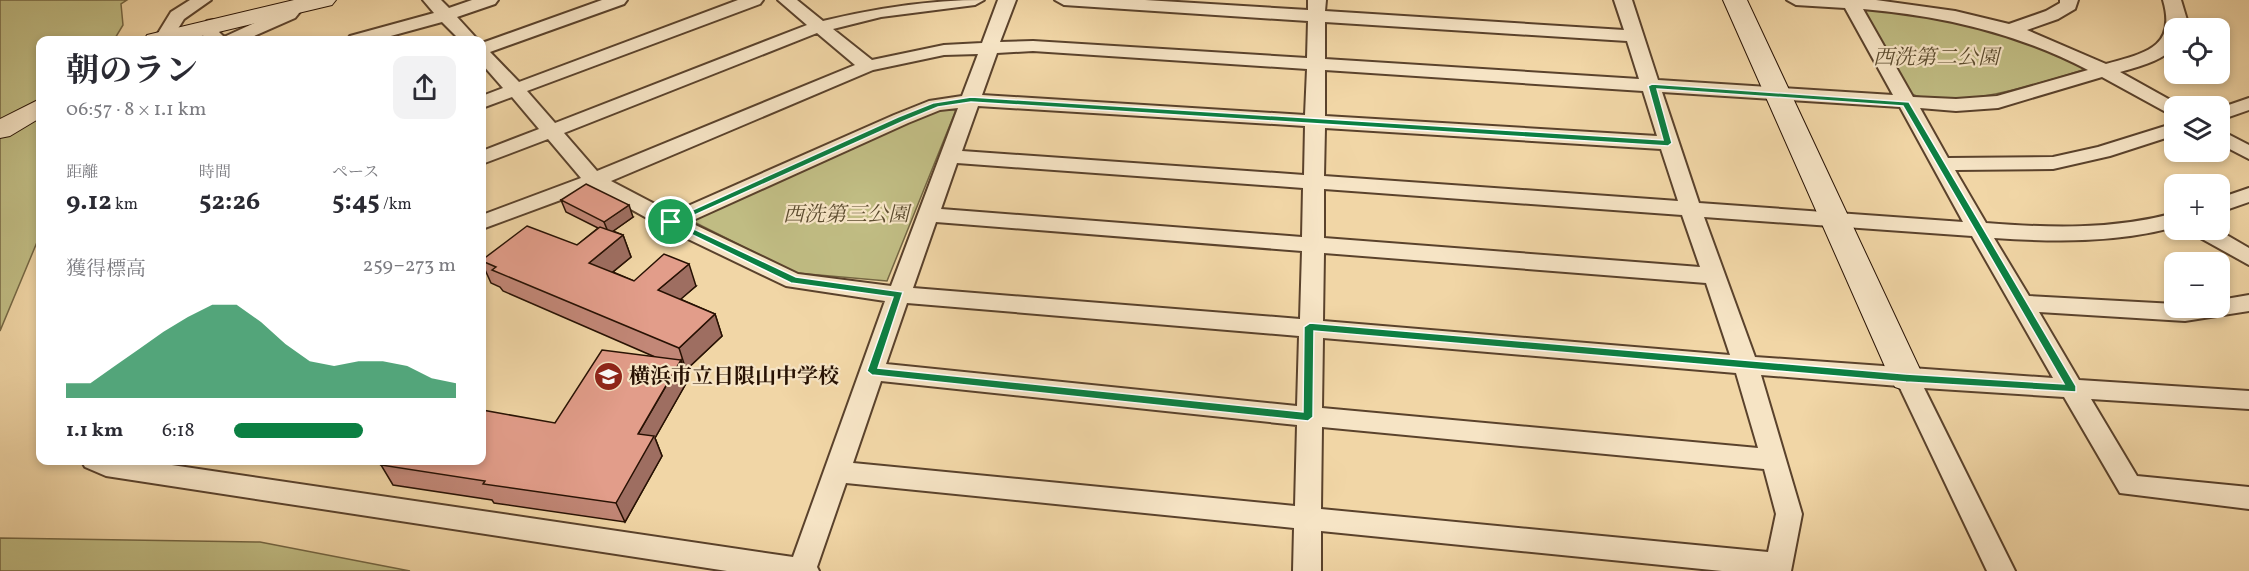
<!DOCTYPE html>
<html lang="ja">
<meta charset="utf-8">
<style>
:root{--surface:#fff;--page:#f2f2f3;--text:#2b2b33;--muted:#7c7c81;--accent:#0b8043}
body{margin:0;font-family:Vollkorn,"Noto Serif JP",serif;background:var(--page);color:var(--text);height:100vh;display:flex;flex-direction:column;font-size:22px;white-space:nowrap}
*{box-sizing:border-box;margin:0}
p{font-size:20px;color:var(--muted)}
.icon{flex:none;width:33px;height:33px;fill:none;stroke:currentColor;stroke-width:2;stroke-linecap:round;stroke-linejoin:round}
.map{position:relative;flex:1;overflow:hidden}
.panel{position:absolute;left:36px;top:36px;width:450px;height:429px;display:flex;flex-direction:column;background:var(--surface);border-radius:12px;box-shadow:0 3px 9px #0003}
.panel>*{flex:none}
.fabs{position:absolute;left:2164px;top:18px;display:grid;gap:12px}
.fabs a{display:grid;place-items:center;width:66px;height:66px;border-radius:12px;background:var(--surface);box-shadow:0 3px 9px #0003;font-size:30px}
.pin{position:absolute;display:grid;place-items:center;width:51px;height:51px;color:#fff;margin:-26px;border:3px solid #fff;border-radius:50%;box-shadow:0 2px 6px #0007}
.round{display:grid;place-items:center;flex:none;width:63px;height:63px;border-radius:12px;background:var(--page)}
.overview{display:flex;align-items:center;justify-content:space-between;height:102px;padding:0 30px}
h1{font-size:33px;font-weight:700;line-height:45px}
.metrics{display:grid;grid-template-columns:repeat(3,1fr);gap:9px;height:102px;padding:6px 30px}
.metrics div{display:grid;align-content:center}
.metrics b{font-size:26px;font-weight:700}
.metrics small{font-size:16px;font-weight:400}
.metrics p{font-size:16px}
.chart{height:168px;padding:12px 30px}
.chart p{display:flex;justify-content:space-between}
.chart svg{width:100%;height:108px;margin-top:6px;fill:var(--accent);opacity:.7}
ul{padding:0 30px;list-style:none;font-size:20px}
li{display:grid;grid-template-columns:96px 72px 1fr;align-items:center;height:45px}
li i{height:15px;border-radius:8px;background:var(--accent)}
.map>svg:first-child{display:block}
.green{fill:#c0bc83;stroke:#746643;stroke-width:1.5}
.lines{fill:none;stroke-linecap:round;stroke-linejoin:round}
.street-casing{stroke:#5a422c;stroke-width:4}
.secondary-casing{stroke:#271103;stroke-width:2}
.street{fill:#f6e4c5;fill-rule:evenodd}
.secondary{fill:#f6e4c5;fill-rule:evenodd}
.wall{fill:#c28777;stroke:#271103;stroke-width:1.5}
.shaded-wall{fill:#9e6e61;stroke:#271103;stroke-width:1.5}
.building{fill:#e29d8a;stroke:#271103;stroke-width:1.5}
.route{fill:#0b8043;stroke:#fff;stroke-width:1.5;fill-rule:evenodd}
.labels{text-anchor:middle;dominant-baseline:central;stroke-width:4.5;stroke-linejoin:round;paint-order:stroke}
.park-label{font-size:21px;font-style:italic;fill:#5d4d30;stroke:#f6e4c5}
.poi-label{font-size:21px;font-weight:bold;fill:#271103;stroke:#f6e4c5;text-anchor:start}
</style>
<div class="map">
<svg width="2249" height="571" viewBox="0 0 2249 571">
<rect width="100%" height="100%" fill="#f1d6a6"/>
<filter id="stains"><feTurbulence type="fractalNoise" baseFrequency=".00333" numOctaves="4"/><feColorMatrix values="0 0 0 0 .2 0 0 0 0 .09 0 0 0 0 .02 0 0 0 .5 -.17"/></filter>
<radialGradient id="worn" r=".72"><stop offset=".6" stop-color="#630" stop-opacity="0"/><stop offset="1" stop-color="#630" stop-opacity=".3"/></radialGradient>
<!-- green -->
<path class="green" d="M0,0H127L121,4L123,25L114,40H40V235L0,331Z
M1865,9C1947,15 2007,31 2081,66L2083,70C2040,83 1950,113 1909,93L1860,12Z
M941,109L956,110L887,281L796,273L692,221L694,216L912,118Z
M0,538L260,542L410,571H0Z"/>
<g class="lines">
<defs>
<path id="street" d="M190,0H211L184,19L171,40H157L155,38L171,12Z
M423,0H441L449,8L472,0H498L495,4L457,17L478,40H460L442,22L376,40H347L350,36L434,13Z
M602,0H627L624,4L490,52L519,82L738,0H763L760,4L527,91L555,123L807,25L778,0H797L823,21C877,8 928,0 984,0L975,5L881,17L833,29L872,60L944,45L982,43L998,0H1016L1000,42L1033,41L1307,58L1308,21L1064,5L1055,0H1145L1308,10V0H1326L1325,11L1624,30L1614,0H1632L1658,80L1893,95L1845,8L1796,5L1787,0H1876L1955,11L2009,24L2046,11L2060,3V0H2078L2075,9L2058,19L2027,30L2106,64C2145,53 2177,48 2163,0H2181L2187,20L2184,28H2175C2175,33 2176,39 2175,43C2171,59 2134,68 2120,72L2181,106H2175V117L2102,77L1998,108L1956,111L1920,108L1948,158L2053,157L2098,147L2175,123V135L2110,156L2053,169L1955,170L1986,223C2050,228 2112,230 2175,213V227C2115,243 2056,242 1994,238L2029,296L2175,304V308H2220V300L2249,295V311L2185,321L2039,312L2079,380L2249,391V409L2091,399L2137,476L2249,487V509L2120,493L2064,397L1924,388L2015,571H1987L1899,386L1761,375L1802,514L1791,571H1722L1321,531V571H1293L1294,528L846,483L817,567L819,571H727L106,476L85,467L81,460H138L793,557L885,301L786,286L663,227L593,188L482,229V215L581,178L548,139L482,164V151L539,129L512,97L482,108V96L503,88L482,64V43ZM1863,9C1943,16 2017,33 2088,70L1997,96L1956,99L1913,97ZM1325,22L1627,41L1639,79L1325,59ZM817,33L855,65L597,171L564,133ZM1033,51L1307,69L1305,115L982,95L997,53ZM978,54L962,96L929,101L894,115L672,213L611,181L873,70L944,55ZM1325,70L1643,91L1657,136L1325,116ZM1662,92L1900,107L1963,222L1699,203ZM978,106L1305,126L1304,175L962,151ZM958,108L891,286L798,274L689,222L908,123L940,110ZM1325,128L1661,149L1678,201L1324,176ZM957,163L1303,188L1302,237L941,209ZM1324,189L1682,215L1700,267L1324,238ZM1704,217L1972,236L2053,378L1755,357ZM936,222L1302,251L1300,319L913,288ZM1324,253L1706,283L1730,355L1323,321ZM907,303L1299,336L1297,406L886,364ZM1323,338L1736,373L1758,448L1322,408ZM881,381L1297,425L1295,506L853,463ZM1322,427L1764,469L1776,514L1768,552L1321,509Z
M295,2L304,7L295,18L245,40H207L201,33L207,21L213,20L222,25L219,32L224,37L283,10L289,3Z
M2249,98V110L2220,120V108Z
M2220,130L2249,145V159L2220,144Z
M2249,188V202L2220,212V198Z
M2192,230H2218L2249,248V265L2195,235Z"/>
<path id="secondary" d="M294,0H336L332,5L185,40H144L147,35Z
M1723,0H1747L1924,378L1919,387L1907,391L1895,387L1890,378Z
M40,99V118L10,136L0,138V119Z"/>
</defs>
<!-- street casing -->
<use href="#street" class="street-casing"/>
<!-- secondary casing -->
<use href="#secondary" class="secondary-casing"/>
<!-- street -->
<use href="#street" class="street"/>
<!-- secondary -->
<use href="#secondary" class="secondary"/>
</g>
<!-- wall -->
<path class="wall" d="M561,200L633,217L613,231L623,235L631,257L613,272L634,281L696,286L680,299L715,314L722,336L686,370L684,369L688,380L655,438L662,456L625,522L494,503L492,500L393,485L381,465L555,423L655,357L503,291L500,287L491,283L482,263V260L577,245L598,228L566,212Z"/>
<!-- shaded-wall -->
<path class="shaded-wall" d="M629,205L633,217L609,234L604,222Z
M623,235L631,257L598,284L589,263Z
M689,264L696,286L666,312L658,290Z
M715,314L722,336L686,370L679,348Z
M681,360L688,380L655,438L662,456L625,522L616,503L638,434Z"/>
<!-- building -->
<path class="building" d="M586,184L629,205L604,222L561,200Z
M527,226L577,245L600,227L623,235L589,263L634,281L664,254L689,264L658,290L715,314L679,348L492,270L496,267L482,261V260Z
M602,350L681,360L638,434L654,436L616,503L483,484L485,481L381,465L385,460H482V410L555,423Z"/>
<!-- route -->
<path class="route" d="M1652,84L1909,102L2076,386V392L1906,382L1314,331L1313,417L1308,421L872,375L867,371L893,297L791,283L666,222L898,117L933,103L971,97L1663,140L1648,86ZM1657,89L1903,106L2064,384L1906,374L1310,323L1304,327L1303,412L878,368L903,292L796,277L679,222L904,121L938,107L971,102L1668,146L1672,143Z"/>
<!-- icons -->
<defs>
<symbol id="school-disc" viewBox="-11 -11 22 22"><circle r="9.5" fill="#8f2418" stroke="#f6e4c5"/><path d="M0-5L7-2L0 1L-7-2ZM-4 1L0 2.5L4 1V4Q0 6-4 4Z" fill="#fff"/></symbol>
</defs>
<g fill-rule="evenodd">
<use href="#school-disc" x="592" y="360" width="33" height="33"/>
</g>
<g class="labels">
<!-- park labels -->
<g class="park-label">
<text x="1936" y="58">西洗第二公園</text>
<text x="846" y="215">西洗第三公園</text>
</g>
<!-- poi labels -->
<g class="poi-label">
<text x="629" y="377">横浜市立日限山中学校</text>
</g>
</g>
<rect width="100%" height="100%" filter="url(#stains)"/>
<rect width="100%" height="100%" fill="url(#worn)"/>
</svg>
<div class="fabs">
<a><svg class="icon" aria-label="locate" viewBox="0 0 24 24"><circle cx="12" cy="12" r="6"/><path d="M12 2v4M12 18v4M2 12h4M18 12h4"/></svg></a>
<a><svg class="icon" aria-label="layers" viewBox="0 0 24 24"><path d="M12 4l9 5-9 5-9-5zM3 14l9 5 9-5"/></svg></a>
<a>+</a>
<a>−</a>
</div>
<div class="pin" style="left:671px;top:222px;background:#1e9e55"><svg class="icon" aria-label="arrive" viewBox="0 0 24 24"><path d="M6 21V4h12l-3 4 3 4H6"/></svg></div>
<section class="panel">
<div class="overview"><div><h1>朝のラン</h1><p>06:57 · 8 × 1.1 km</p></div><a class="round"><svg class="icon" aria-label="share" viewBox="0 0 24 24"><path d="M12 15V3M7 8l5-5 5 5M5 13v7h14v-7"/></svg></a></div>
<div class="metrics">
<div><p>距離</p><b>9.12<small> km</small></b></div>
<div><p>時間</p><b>52:26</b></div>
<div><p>ペース</p><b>5:45<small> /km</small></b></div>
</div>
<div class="chart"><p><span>獲得標高</span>259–273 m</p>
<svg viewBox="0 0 160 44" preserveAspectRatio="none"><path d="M0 44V38L10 38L20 31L30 24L40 17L50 11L60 6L70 6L80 13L90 22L100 29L110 31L120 29L130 29L140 31L150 36L160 38V44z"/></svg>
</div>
<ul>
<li><b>1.1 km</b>6:18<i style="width:58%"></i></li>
</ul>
</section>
</div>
